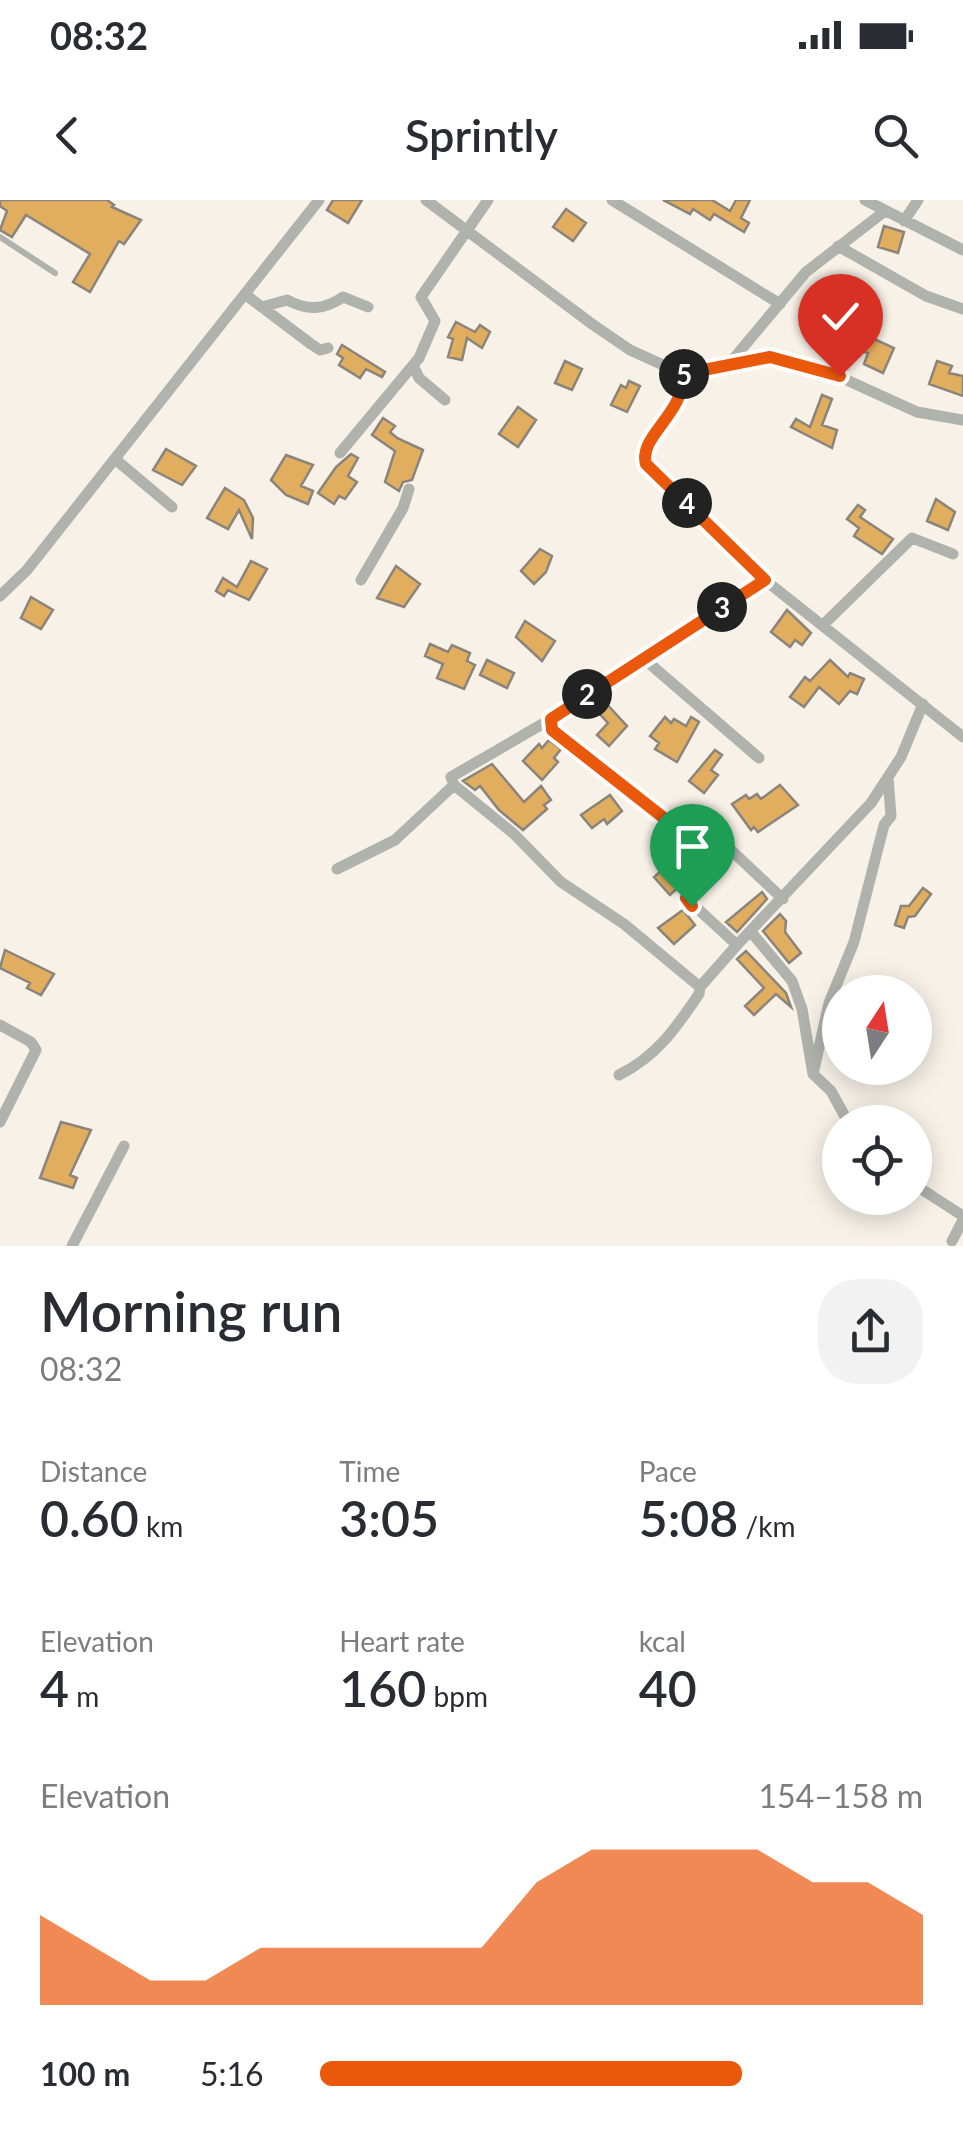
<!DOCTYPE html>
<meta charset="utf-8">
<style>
:root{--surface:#fff;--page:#f2f2f3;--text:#2b2b33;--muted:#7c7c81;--accent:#ea580c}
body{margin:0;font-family:Lato,sans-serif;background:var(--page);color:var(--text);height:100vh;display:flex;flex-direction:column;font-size:38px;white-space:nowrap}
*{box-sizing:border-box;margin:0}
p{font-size:32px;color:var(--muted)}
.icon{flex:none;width:55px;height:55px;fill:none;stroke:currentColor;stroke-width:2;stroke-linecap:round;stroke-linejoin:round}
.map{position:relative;height:1046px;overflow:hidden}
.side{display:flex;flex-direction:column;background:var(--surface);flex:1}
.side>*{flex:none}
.needle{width:65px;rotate:12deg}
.fabs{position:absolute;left:822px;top:775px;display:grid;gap:20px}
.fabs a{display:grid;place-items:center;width:110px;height:110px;border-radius:50%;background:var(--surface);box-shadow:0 5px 25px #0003;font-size:50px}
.pin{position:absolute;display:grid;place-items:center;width:85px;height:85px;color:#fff;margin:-102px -42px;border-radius:50% 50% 50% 0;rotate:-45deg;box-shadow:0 0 10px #0007}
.pin .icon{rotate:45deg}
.km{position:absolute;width:50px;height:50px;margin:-25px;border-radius:50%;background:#222;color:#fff;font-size:28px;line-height:50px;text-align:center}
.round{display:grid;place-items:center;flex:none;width:105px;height:105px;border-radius:40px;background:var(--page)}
.overview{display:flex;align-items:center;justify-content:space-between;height:170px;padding:0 40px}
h1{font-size:55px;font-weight:600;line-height:75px}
.stats{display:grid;grid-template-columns:repeat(3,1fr);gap:15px;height:170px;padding:10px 40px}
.stats div{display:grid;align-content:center}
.stats b{font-size:50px;font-weight:600}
.stats small{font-size:28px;font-weight:400}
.stats p{font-size:28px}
.chart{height:280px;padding:20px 40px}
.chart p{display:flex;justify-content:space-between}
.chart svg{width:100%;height:180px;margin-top:10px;fill:var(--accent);opacity:.7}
ul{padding:0 40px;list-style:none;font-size:32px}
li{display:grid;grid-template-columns:160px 120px 1fr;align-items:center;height:75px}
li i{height:25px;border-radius:12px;background:var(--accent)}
.status{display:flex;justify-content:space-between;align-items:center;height:70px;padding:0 50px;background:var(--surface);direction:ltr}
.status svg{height:28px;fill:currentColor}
header{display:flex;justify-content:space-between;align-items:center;height:130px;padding:0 40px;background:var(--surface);font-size:45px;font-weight:600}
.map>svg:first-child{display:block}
.building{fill:#e1ae60;stroke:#8a847b;stroke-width:2.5}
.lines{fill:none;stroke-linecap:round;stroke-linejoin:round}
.service{stroke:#b0b2ae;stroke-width:6}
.minor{stroke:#b0b2ae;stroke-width:11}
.route-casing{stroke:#fff;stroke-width:20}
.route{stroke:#ea580c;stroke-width:12}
</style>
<div class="status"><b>08:32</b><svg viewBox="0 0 49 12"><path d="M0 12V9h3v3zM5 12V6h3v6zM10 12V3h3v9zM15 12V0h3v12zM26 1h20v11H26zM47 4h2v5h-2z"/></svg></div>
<header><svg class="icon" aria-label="back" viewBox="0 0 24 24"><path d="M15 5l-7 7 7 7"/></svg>Sprintly<svg class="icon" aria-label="search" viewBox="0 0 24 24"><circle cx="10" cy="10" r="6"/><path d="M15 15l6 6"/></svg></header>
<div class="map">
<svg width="963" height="1046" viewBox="0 0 963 1046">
<rect width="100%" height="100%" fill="#f7f1e7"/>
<!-- building -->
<path class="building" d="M0,0H107L114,5L112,7L141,20L124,44L119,41L90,92L73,82L90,54L26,15L12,37L0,30L7,11L0,6Z
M333,0H362L348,23L327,10Z
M663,0H712L730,11L736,0H750L741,18L749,23L744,32L714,14L710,20L693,9L690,14Z
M566,9L586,23L573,41L553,27Z
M884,26L904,32L898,53L878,47Z
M456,122L475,132L480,125L490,132L482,148L467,138L462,160L448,157L453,139L448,137Z
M859,132L894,148L883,173L864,164L868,153L854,149Z
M342,145L385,172L382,177L366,169L360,178L339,165L343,158L337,154Z
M565,161L582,169L572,190L555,183Z
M937,161L952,166L949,173L963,176V196L929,184Z
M629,181L640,186L627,212L611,205L621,185L626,188Z
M822,195L832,199L822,225L837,230L832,248L791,227L796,219L810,227Z
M518,207L536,220L518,247L499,234Z
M383,218L395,226L390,232L397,238L423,250L412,280L403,282L399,291L385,282L395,251L372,235Z
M166,249L196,266L182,285L153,270Z
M351,254L358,258L348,276L357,282L345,299L339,296L334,304L318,293L336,267Z
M286,255L313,265L301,286L313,291L308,304L286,295L271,280Z
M225,288L244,300L253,318L252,339L239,310L228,329L207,318Z
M936,299L955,312L948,330L927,321Z
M858,305L865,310L860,317L893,339L882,354L854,336L859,328L847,319Z
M540,349L552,356L546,372L534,384L521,371Z
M251,361L267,369L249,400L228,390L224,396L216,391L223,378L237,387Z
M396,366L420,384L404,407L377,398Z
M31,397L53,410L41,429L21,418Z
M787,410L811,433L802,445L795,440L790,447L771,432Z
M525,421L555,441L542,461L516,437Z
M430,444L448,452L452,445L470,453L467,461L475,465L464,489L437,478L443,464L425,456Z
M487,460L514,473L507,488L480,475Z
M830,460L848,477L850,473L864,479L857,494L850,491L839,504L819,487L804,507L790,497L805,477L810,481Z
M604,501L627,526L609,546L597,535L608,523L595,509Z
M665,517L671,523L674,519L686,526L691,517L699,522L677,562L655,549L659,543L650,536Z
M549,540L561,549L554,558L558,562L542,580L523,561L539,544L542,548Z
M715,550L722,555L711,570L718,575L704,593L689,581Z
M492,564L524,602L541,586L551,600L544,605L547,609L523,630L499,610L480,586L475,590L463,581Z
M780,585L798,605L758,632L754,627L751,630L732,604L746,595L749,599L757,594L761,599Z
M610,595L622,611L607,624L604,619L592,628L581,615Z
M682,652L698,669L670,695L654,677Z
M923,688L931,694L915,716L908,717L904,728L895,725L901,706H909Z
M762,692L767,699L737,732L726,722Z
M683,710L695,725L674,744L658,728Z
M780,714L786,721L785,732L801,753L789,763L763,731Z
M5,750L54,774L41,795L27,788L30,783L0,768Z
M746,751L786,793L791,807L776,794L754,815L745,806L764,788L737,759Z
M61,922L91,930L70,975L77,978L73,988L40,978Z"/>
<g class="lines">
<!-- service -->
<path class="service" d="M0,37L55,73"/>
<!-- minor -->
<path class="minor" d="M426,0L592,124L630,150L683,174L770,157L840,177L917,212L963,220
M612,0L780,104
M865,0L963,50
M904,21L918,0
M838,46L926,96L963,109
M246,95L311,144L320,150L328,148
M262,107L287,100C308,111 324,110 343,97L368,107
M730,163L806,72L885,11
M413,165L419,178L445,200
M683,174C684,207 660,221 646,248V264L765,380L963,537
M340,253L419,158L435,121L421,97L488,0
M115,259L172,307
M361,380L403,308L409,289
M0,396L27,370L319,0
M823,425L912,338L953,354
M643,458L759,558
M551,519L451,577L454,585L514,634L561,682L624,724L700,787
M713,666L732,651L783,699
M337,669L395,640L454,585
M751,732L792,781L802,809L813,874L829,803L854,742L884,625L891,616L888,578
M737,745L871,603L901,557L923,504
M0,825L31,842L36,850L0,922
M813,874L831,891L848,922
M619,875C657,856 676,828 699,794L700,787L737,745L685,697L713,666L710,662L669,622L552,530L551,519L765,380
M915,985L963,1016
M952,1041L963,1020
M72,1046L124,946"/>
</g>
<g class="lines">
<defs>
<path id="route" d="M692,706L686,698L714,666L710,662L669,622L552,530L551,519L765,380L646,264C638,236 685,214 683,174L770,157L840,176"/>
</defs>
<!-- route casing -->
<use href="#route" class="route-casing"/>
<!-- route -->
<use href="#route" class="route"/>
</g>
</svg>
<div class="fabs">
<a><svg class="needle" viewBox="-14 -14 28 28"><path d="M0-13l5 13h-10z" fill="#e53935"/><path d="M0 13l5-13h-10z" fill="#7c7c81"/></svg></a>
<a><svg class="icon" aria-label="locate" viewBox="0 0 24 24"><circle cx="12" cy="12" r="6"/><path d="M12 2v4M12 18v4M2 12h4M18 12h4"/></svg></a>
</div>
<div class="pin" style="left:692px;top:706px;background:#1e9e55"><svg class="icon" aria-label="arrive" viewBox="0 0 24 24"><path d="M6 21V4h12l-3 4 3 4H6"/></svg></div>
<div class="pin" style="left:840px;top:176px;background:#d93025"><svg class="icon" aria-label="check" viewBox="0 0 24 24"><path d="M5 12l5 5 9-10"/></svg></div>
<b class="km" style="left:587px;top:494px">2</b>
<b class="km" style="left:722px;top:407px">3</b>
<b class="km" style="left:687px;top:303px">4</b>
<b class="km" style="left:684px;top:174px">5</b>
</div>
<section class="side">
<div class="overview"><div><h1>Morning run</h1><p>08:32</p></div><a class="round"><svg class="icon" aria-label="share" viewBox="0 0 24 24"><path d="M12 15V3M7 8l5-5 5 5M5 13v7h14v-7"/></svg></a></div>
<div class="stats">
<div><p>Distance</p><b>0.60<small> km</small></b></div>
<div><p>Time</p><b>3:05</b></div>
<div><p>Pace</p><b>5:08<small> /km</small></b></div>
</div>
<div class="stats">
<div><p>Elevation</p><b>4<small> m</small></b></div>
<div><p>Heart rate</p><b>160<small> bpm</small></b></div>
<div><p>kcal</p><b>40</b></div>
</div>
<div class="chart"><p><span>Elevation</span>154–158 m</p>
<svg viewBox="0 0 160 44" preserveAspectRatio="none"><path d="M0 44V22L10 30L20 38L30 38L40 30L50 30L60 30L70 30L80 30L90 14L100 6L110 6L120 6L130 6L140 14L150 14L160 22V44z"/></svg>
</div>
<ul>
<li><b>100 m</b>5:16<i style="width:70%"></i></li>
</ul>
</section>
